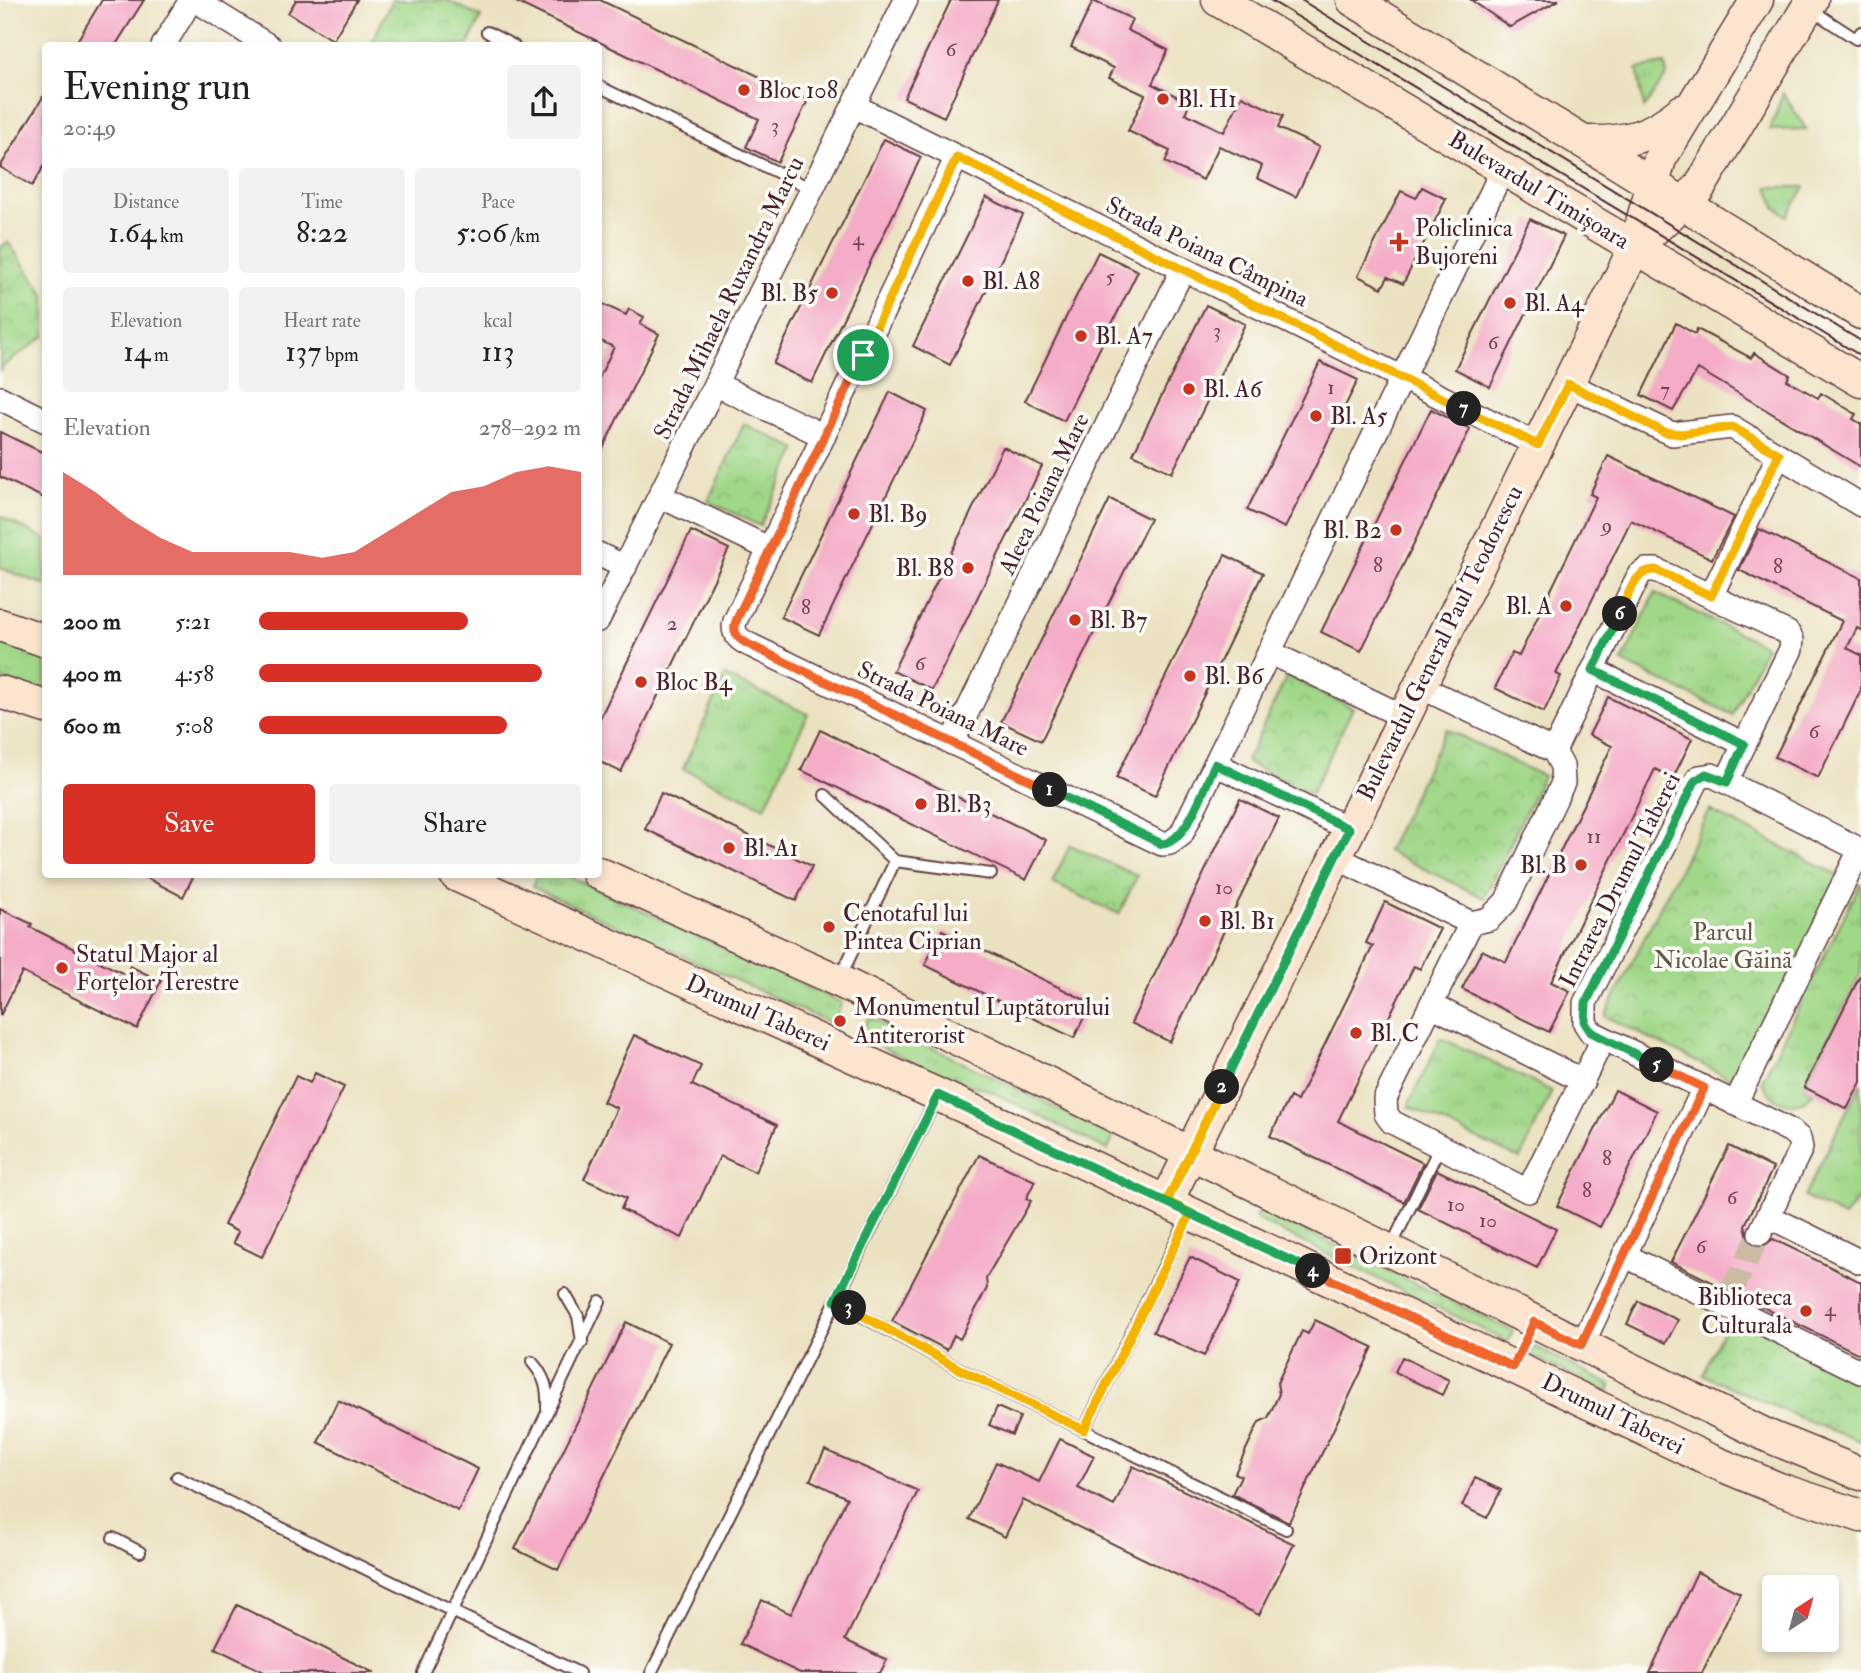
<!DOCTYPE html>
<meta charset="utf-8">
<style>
:root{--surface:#fff;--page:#f2f2f2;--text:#202124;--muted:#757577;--accent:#d93025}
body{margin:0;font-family:"IM FELL Double Pica",serif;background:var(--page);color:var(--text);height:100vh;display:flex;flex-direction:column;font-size:26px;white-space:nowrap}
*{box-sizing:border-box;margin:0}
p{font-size:23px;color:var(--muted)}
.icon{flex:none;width:38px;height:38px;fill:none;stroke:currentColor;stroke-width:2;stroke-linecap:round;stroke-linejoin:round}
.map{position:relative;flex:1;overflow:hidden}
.panel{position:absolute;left:42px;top:42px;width:560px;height:836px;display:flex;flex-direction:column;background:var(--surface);border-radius:7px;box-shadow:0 4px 10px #0003}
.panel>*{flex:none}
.needle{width:46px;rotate:36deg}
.fabs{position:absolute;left:1762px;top:1575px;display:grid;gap:14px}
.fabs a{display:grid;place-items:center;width:77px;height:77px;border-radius:7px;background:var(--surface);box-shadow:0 4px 10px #0003;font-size:35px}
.pin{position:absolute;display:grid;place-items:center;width:60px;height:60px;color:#fff;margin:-30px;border:4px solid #fff;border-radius:50%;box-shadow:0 2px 7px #0007}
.km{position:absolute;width:35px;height:35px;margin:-18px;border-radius:50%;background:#222;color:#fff;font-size:19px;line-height:35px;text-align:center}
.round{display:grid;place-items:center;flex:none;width:74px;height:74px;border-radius:7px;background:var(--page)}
.headline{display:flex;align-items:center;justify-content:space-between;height:119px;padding:0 21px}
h1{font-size:38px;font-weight:600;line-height:52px}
.stats{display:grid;grid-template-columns:repeat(3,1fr);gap:10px;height:119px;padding:7px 21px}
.stats div{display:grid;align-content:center;border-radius:7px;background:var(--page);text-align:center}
.stats b{font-size:30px;font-weight:600}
.stats small{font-size:19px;font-weight:400}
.stats p{font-size:19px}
.chart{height:196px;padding:14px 21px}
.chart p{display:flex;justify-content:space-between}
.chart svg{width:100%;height:126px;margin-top:7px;fill:var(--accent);opacity:.7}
.button{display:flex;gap:14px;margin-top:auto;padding:14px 21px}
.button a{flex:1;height:80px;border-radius:7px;background:var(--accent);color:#fff;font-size:28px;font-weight:600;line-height:80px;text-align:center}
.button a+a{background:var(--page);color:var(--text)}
ul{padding:0 21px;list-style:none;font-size:23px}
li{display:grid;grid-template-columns:112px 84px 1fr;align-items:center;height:52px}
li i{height:18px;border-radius:9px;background:var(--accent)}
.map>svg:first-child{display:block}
.grass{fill:url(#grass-tufts);stroke:#757b5a;stroke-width:2}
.park{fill:url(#park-crowns);stroke:#757b5a;stroke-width:2}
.building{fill:#f4acc7}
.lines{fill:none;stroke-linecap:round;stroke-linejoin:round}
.minor-tunnel{stroke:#cbbba3;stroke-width:23;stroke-dasharray:23 11;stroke-linecap:butt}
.service-casing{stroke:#623c42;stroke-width:14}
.minor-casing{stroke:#623c42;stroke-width:26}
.secondary-casing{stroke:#623c42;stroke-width:35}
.service{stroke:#fff;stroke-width:10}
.minor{stroke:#fff;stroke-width:23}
.secondary{stroke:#fce5cf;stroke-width:32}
.tram{stroke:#4a1f2b;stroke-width:2}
.split-1-casing{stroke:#fff;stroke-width:14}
.split-2-casing{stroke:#fff;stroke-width:14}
.split-3-casing{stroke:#fff;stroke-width:14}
.split-4-casing{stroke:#fff;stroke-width:14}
.split-5-casing{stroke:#fff;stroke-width:14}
.split-6-casing{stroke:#fff;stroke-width:14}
.split-7-casing{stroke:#fff;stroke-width:14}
.split-8-casing{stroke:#fff;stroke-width:14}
.split-1{stroke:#f0652b;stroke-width:9}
.split-2{stroke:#22a559;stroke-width:9}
.split-3{stroke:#f5b400;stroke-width:9}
.split-4{stroke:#22a559;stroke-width:9}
.split-5{stroke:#f0652b;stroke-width:9}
.split-6{stroke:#22a559;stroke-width:9}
.split-7{stroke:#f5b400;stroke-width:9}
.split-8{stroke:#f5b400;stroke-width:9}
.poi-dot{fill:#c8321e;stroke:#fdfcf7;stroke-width:2.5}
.labels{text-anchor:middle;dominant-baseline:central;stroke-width:7;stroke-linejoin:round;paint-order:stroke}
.number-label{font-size:21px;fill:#744252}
.poi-label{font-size:24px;fill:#4a1f2b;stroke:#fdfcf7;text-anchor:start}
.street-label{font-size:24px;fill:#4a1f2b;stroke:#fdfcf7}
.park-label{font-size:24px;fill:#645647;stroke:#fdfcf7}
</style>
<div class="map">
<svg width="1861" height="1673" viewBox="0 0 1861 1673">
<defs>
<pattern id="grass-tufts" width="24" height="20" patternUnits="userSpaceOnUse" patternTransform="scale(1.75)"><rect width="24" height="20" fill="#a0d788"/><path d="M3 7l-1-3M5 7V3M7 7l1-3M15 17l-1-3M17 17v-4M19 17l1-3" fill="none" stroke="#8bb876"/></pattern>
<pattern id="park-crowns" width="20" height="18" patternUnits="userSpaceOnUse" patternTransform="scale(1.75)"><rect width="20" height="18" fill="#a0d788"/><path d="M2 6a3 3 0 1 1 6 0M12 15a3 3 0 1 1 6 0" fill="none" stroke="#8bb876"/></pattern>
</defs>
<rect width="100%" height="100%" fill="#fdfcf7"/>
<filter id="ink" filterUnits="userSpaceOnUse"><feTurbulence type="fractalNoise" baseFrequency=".0143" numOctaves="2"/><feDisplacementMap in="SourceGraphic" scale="14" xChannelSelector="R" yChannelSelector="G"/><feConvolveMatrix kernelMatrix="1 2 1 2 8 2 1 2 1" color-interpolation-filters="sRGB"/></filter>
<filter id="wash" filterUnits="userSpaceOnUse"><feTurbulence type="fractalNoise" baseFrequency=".00686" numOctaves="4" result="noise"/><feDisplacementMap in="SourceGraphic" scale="28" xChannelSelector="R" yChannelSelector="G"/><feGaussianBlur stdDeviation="1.57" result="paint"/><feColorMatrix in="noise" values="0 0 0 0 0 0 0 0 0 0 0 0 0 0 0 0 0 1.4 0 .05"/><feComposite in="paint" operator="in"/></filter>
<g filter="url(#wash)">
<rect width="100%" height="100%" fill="#ebe2c1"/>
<!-- grass -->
<path class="grass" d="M1665,64L1667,75L1644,108L1637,69Z
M1783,93L1806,129L1770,130Z
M1768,187H1805L1787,216L1775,207Z
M0,516L45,539V585L0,568Z
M1655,593L1766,646L1733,715L1622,662Z
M0,640L45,656V694L0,678Z
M725,676L808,714L765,807L683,769Z
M537,875H566L842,1003L832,1024L532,887Z
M1861,882V974L1804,1087L1814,1092C1797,1113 1772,1104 1762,1081Z
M869,1017L1114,1136L1108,1150L986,1089L943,1078L860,1036Z
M1441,1038L1552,1091L1520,1159L1408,1106Z
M1861,1082V1196L1844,1217L1804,1197Z
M1262,1210L1513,1331L1508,1342L1257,1220L1255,1216Z
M1535,1347L1611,1385L1608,1393L1530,1355Z"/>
<!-- park -->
<path class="park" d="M392,0H447L481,17L468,45H384L373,40Z
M8,242L45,295V336L3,366L0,372V248Z
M744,424L797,449L760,526L708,501Z
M1287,676L1353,708L1311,794L1246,762Z
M1446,729L1543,776L1484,898L1387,851Z
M1709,810L1840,876L1737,1082L1605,1016Z
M1070,845L1137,876L1119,914L1052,883Z
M1730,1315L1861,1379V1441L1812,1423L1703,1375Z"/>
<g id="blocks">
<!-- building -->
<path class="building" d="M102,0H144L115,46H74Z
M296,0H357L333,40L288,13Z
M512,0H600L808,100L778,162L746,147L759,119Z
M951,0H998L944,117L904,98Z
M1471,0H1559L1510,27Z
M1093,1L1132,19L1127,30L1168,50L1152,84L1190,103L1185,113L1224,132L1242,96L1283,116L1278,128L1319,147L1296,197L1257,178L1262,166L1219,146L1203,180L1165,162L1170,151L1128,131L1145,95L1109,78L1114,68L1071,47Z
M46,92V163L32,186L0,167Z
M884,139L921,157L812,383L773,364Z
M1422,187L1446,199L1403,284L1388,277L1382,288L1358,276L1401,191L1416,198Z
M986,197L1023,215L950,365L913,346Z
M1530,219L1564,236L1490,387L1455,369Z
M1098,252L1138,271L1064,421L1025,401Z
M598,302L626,315L629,309L644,317L640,324L659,334L598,458V380L614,347L598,340Z
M1206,305L1245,324L1172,473L1133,454Z
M1676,323L1695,334L1697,329L1751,358L1754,353L1790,375L1787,380L1818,398L1821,393L1856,414L1853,419L1861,424V467L1698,369L1673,411L1641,395Z
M1320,362L1358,380L1285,528L1247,510Z
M890,392L927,411L819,635L781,617Z
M1431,409L1470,429L1361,651L1321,632Z
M0,432L46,454V499L0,477Z
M1003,447L1042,466L932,690L893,671Z
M1608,456L1734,517L1712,559L1631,520L1556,674L1561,676L1544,712L1495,688L1512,653L1519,656L1596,497L1590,494Z
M1110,499L1150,519L1041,741L1001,722Z
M1759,529L1861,578V630L1857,628L1847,648L1861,655V690L1818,778L1775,757L1842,621L1739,570Z
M691,531L729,549L621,772L598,761V722Z
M1225,555L1263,573L1155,796L1116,778Z
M1608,697L1692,739L1673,778L1655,769L1551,982L1570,991L1549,1032L1462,989L1482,950L1506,962L1612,746L1589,735Z
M820,730L1046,840L1026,880L801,770Z
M661,793L812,866L796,901L645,829Z
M1240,799L1279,818L1170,1042L1131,1023Z
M141,875H194L183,897Z
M1385,902L1440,929L1420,969L1414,966L1338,1121L1423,1163L1404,1202L1270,1136L1290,1097L1297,1101L1373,946L1366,943Z
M0,909L32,924L30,927L126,975L130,966L161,981L137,1029L22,972L0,1016Z
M942,930L1091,1003L1074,1038L925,965Z
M1861,974V1082L1847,1109L1804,1087Z
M634,1035L701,1066L692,1085L777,1125L755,1172L720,1156L682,1238L621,1209L626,1198L584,1179L617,1108L603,1102Z
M315,1073L344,1087L262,1257L233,1243L238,1232L224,1225L296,1076L310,1083Z
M1615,1090L1657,1111L1600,1227L1557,1206Z
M1729,1146L1773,1168L1745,1225L1749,1241L1762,1247L1773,1239L1861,1282V1355L1671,1262Z
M979,1155L1035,1181L1026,1199L1031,1201L986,1278L987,1288L960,1339L954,1335L947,1350L892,1321Z
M1437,1170L1556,1229L1537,1268L1418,1209Z
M1190,1257L1240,1282L1204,1356L1153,1332Z
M1638,1301L1678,1320L1666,1343L1627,1324Z
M1315,1320L1373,1347L1289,1522L1232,1494L1241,1476L1235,1473L1259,1422L1268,1418L1279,1394L1277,1383L1302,1331L1308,1334Z
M626,1322L669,1343L558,1570L515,1549Z
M1402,1357L1449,1380L1442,1395L1395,1372Z
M338,1400L478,1469L458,1511L318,1442Z
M997,1407L1020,1417L1012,1435L989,1425Z
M1060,1439L1094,1456L1078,1488L1114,1506L1133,1466L1294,1544L1259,1615L1023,1500L1005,1537L969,1519L996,1462L1039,1482Z
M825,1450L918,1491L845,1640L887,1660L880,1673H800L740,1644L762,1600L791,1614L847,1498L810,1480Z
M1475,1478L1501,1490L1487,1518L1462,1506Z
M1697,1572L1740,1593L1702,1673H1650Z
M237,1605L374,1673H266L215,1648Z"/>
</g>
</g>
<g filter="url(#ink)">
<use href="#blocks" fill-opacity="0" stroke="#623c42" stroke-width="2"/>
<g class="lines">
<!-- minor-tunnel -->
<path class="minor-tunnel" d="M1731,1292L1760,1233"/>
<defs>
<path id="service" d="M1810,9L1856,39L1861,32
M487,32L514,46
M598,86L812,189
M825,795L895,861L991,874
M840,978L895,861
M1390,1249L1439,1148
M565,1294L578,1316L582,1342
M835,1301L963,1371L1286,1529
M532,1362C545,1377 548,1388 547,1408
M1084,1430L1189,1215
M177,1477L579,1673
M113,1538L140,1552
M423,1673L600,1301
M651,1673L937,1097"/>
<path id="minor" d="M195,0L269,46
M163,46L191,0
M854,106L1538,445
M957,157L735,621C731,635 741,641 752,646L1162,844L1170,843L1181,835L1503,169
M715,384L824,436
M1568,384L1672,434L1732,427L1861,505
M0,398L46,421
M660,496L770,549
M598,554L625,567
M1711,596L1779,455
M598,620L906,0
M1269,652L1404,717
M1593,670L1744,744
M952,743L1183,269
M1554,751L1639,575L1646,570H1656L1788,633L1792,640L1791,649L1726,782
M1215,764L1349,829
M1335,857L1471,923L1489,919L1506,902L1563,783L1562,766L1554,751L1419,686
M1471,923L1385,1099L1386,1114L1392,1122L1528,1191L1603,1039
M1431,1005L1583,1081
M1735,1104L1860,850
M1768,1216L1861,1262
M1760,1233L1801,1148L1799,1138L1791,1131L1591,1032L1585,1023V1003L1699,777L1712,775L1861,850
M1624,1255L1861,1372
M1582,1345L1704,1088"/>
<path id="secondary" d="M1218,0L1861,381
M1353,0L1861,313
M1586,142C1627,143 1650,137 1682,111
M1635,247L1699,188L1812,0
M0,625L46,641
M0,692L46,707
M598,873L839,981L1768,1436L1861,1474
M456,875L1004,1125L1707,1459L1779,1489L1861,1516
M1167,1201L1635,247L1660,159L1757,0"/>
</defs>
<!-- service casing -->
<use href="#service" class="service-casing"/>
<!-- minor casing -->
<use href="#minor" class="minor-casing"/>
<!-- secondary casing -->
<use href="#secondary" class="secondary-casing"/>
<!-- service -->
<use href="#service" class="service"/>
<!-- minor -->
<use href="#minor" class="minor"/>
<!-- secondary -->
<use href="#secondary" class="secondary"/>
<!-- tram -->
<path class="tram" d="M1270,0L1861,356
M1301,0L1861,341"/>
</g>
</g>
<g class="lines" filter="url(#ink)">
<defs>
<path id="split-1" d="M863,355L736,621C731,635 741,641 752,646L1050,790"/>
<path id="split-2" d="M1050,790L1162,844C1187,842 1205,786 1215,764L1349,829L1222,1087"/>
<path id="split-3" d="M849,1308L963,1371L1084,1430L1191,1213L1167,1201L1222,1087"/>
<path id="split-4" d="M849,1308L835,1301L938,1095L1313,1271"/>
<path id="split-5" d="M1313,1271L1513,1367L1534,1322L1581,1345L1704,1088L1657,1065"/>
<path id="split-6" d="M1620,614L1593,670L1744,744L1727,782L1706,774L1695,781L1586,1003L1585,1023L1591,1032L1657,1065"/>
<path id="split-7" d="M1464,409L1538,445L1568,384L1664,432L1681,434L1732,427L1779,454L1711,596L1656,570C1634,569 1628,596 1620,614"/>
<path id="split-8" d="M863,355L957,157L1464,409"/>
</defs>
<!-- split-1 casing -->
<use href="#split-1" class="split-1-casing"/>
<!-- split-2 casing -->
<use href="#split-2" class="split-2-casing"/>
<!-- split-3 casing -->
<use href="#split-3" class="split-3-casing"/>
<!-- split-4 casing -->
<use href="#split-4" class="split-4-casing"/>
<!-- split-5 casing -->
<use href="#split-5" class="split-5-casing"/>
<!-- split-6 casing -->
<use href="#split-6" class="split-6-casing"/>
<!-- split-7 casing -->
<use href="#split-7" class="split-7-casing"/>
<!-- split-8 casing -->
<use href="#split-8" class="split-8-casing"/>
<!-- split-1 -->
<use href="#split-1" class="split-1"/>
<!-- split-2 -->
<use href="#split-2" class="split-2"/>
<!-- split-3 -->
<use href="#split-3" class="split-3"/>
<!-- split-4 -->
<use href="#split-4" class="split-4"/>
<!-- split-5 -->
<use href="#split-5" class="split-5"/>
<!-- split-6 -->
<use href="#split-6" class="split-6"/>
<!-- split-7 -->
<use href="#split-7" class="split-7"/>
<!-- split-8 -->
<use href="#split-8" class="split-8"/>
</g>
<!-- markers -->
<g class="poi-dot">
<circle cx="744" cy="90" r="7"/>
<circle cx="1163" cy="99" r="7"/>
<path d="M1395.5 231.5h7v7h7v7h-7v7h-7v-7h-7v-7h7z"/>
<circle cx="968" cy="281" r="7"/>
<circle cx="832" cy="293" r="7"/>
<circle cx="1510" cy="303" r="7"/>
<circle cx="1081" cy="336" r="7"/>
<circle cx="1189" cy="389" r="7"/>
<circle cx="1316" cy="416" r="7"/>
<circle cx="854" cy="514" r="7"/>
<circle cx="1396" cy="530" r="7"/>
<circle cx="968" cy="568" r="7"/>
<circle cx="1566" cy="606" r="7"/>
<circle cx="1075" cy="620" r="7"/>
<circle cx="1190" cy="676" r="7"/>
<circle cx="641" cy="682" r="7"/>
<circle cx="921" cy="804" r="7"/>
<circle cx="729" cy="848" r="7"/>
<circle cx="1581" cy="865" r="7"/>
<circle cx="1205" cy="921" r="7"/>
<circle cx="829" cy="927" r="7"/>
<circle cx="62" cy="968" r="7"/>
<circle cx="840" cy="1021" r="7"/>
<circle cx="1356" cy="1033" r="7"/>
<rect x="1334" y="1247" width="18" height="18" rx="3.5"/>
<circle cx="1806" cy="1311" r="7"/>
</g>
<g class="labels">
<!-- number labels -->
<g class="number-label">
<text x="951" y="49">6</text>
<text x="775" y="125">3</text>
<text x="858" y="238">4</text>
<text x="1110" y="276">5</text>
<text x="1217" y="330">3</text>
<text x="1493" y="342">6</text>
<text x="1331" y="387">1</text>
<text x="1665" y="389">7</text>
<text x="1607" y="525">9</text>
<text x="1378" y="565">8</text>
<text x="1778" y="566">8</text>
<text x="806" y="607">8</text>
<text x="672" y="623">2</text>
<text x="920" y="663">6</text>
<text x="1814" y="731">6</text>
<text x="1594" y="836">11</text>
<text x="1224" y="887">10</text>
<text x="1607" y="1158">8</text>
<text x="1587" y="1190">8</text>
<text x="1732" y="1197">6</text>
<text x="1456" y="1204">10</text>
<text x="1488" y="1220">10</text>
<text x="1701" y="1246">6</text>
<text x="1830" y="1309">4</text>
</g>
<!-- poi labels -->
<g class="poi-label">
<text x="758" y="90">Bloc 108</text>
<text x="1177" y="99">Bl. H1</text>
<text x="1415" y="228">Policlinica<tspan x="1415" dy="28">Bujoreni</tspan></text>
<text x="982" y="281">Bl. A8</text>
<text x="818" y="293" text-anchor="end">Bl. B5</text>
<text x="1524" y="303">Bl. A4</text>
<text x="1095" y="336">Bl. A7</text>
<text x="1203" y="389">Bl. A6</text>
<text x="1330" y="416">Bl. A5</text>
<text x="868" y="514">Bl. B9</text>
<text x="1382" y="530" text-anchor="end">Bl. B2</text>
<text x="954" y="568" text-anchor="end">Bl. B8</text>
<text x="1552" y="606" text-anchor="end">Bl. A</text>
<text x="1089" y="620">Bl. B7</text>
<text x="1204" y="676">Bl. B6</text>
<text x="655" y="682">Bloc B4</text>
<text x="935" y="804">Bl. B3</text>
<text x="743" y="848">Bl. A1</text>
<text x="1567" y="865" text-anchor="end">Bl. B</text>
<text x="843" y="913">Cenotaful lui<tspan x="843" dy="28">Pintea Ciprian</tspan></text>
<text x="1219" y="921">Bl. B1</text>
<text x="76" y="954">Statul Major al<tspan x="76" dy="28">Forțelor Terestre</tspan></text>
<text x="854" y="1007">Monumentul Luptătorului<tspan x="854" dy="28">Antiterorist</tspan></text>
<text x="1370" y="1033">Bl. C</text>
<text x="1359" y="1256">Orizont</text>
<text x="1792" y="1297" text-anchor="end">Biblioteca<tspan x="1792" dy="28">Culturala</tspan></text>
</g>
<!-- street labels -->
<g class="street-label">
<text transform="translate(1539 190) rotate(31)">Bulevardul Timișoara</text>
<text transform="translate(1207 252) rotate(26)">Strada Poiana Câmpina</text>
<text transform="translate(729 298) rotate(-64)">Strada Mihaela Ruxandra Marcu</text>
<text transform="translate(1044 494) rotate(-64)">Aleea Poiana Mare</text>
<text transform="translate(1440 643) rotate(-64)">Bulevardul General Paul Teodorescu</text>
<text transform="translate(943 709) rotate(26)">Strada Poiana Mare</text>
<text transform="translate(1620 880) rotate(-63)">Intrarea Drumul Taberei</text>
<text transform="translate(758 1013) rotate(24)">Drumul Taberei</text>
<text transform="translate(1613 1414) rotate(26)">Drumul Taberei</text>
</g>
<!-- park labels -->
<g class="park-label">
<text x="1723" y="932">Parcul<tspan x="1723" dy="28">Nicolae Găină</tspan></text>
</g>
</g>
</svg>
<div class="fabs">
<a><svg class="needle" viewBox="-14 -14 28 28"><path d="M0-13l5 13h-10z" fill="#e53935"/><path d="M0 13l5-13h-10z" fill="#757577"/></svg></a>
</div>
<div class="pin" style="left:863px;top:355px;background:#1e9e55"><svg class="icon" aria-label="arrive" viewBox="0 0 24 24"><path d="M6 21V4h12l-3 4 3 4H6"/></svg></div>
<b class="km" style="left:1050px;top:790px">1</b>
<b class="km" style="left:1222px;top:1087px">2</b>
<b class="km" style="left:849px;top:1308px">3</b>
<b class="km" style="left:1313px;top:1271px">4</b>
<b class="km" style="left:1657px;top:1065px">5</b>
<b class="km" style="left:1620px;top:614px">6</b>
<b class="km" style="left:1464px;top:409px">7</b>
<section class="panel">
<div class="headline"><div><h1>Evening run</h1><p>20:49</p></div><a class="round"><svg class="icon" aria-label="share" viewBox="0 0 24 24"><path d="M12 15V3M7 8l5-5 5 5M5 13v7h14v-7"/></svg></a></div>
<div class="stats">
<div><p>Distance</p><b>1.64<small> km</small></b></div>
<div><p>Time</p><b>8:22</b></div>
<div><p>Pace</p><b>5:06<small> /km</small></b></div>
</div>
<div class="stats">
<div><p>Elevation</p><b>14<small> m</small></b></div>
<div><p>Heart rate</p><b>137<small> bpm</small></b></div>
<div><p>kcal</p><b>113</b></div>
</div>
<div class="chart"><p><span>Elevation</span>278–292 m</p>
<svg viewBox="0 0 160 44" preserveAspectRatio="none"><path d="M0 44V8L10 15L20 24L30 31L40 36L50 36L60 36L70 36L80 38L90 36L100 29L110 22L120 15L130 13L140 8L150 6L160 8V44z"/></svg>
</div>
<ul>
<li><b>200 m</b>5:21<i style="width:65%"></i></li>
<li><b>400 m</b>4:58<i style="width:88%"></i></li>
<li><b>600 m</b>5:08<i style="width:77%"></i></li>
</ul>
<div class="button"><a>Save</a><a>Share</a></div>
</section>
</div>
